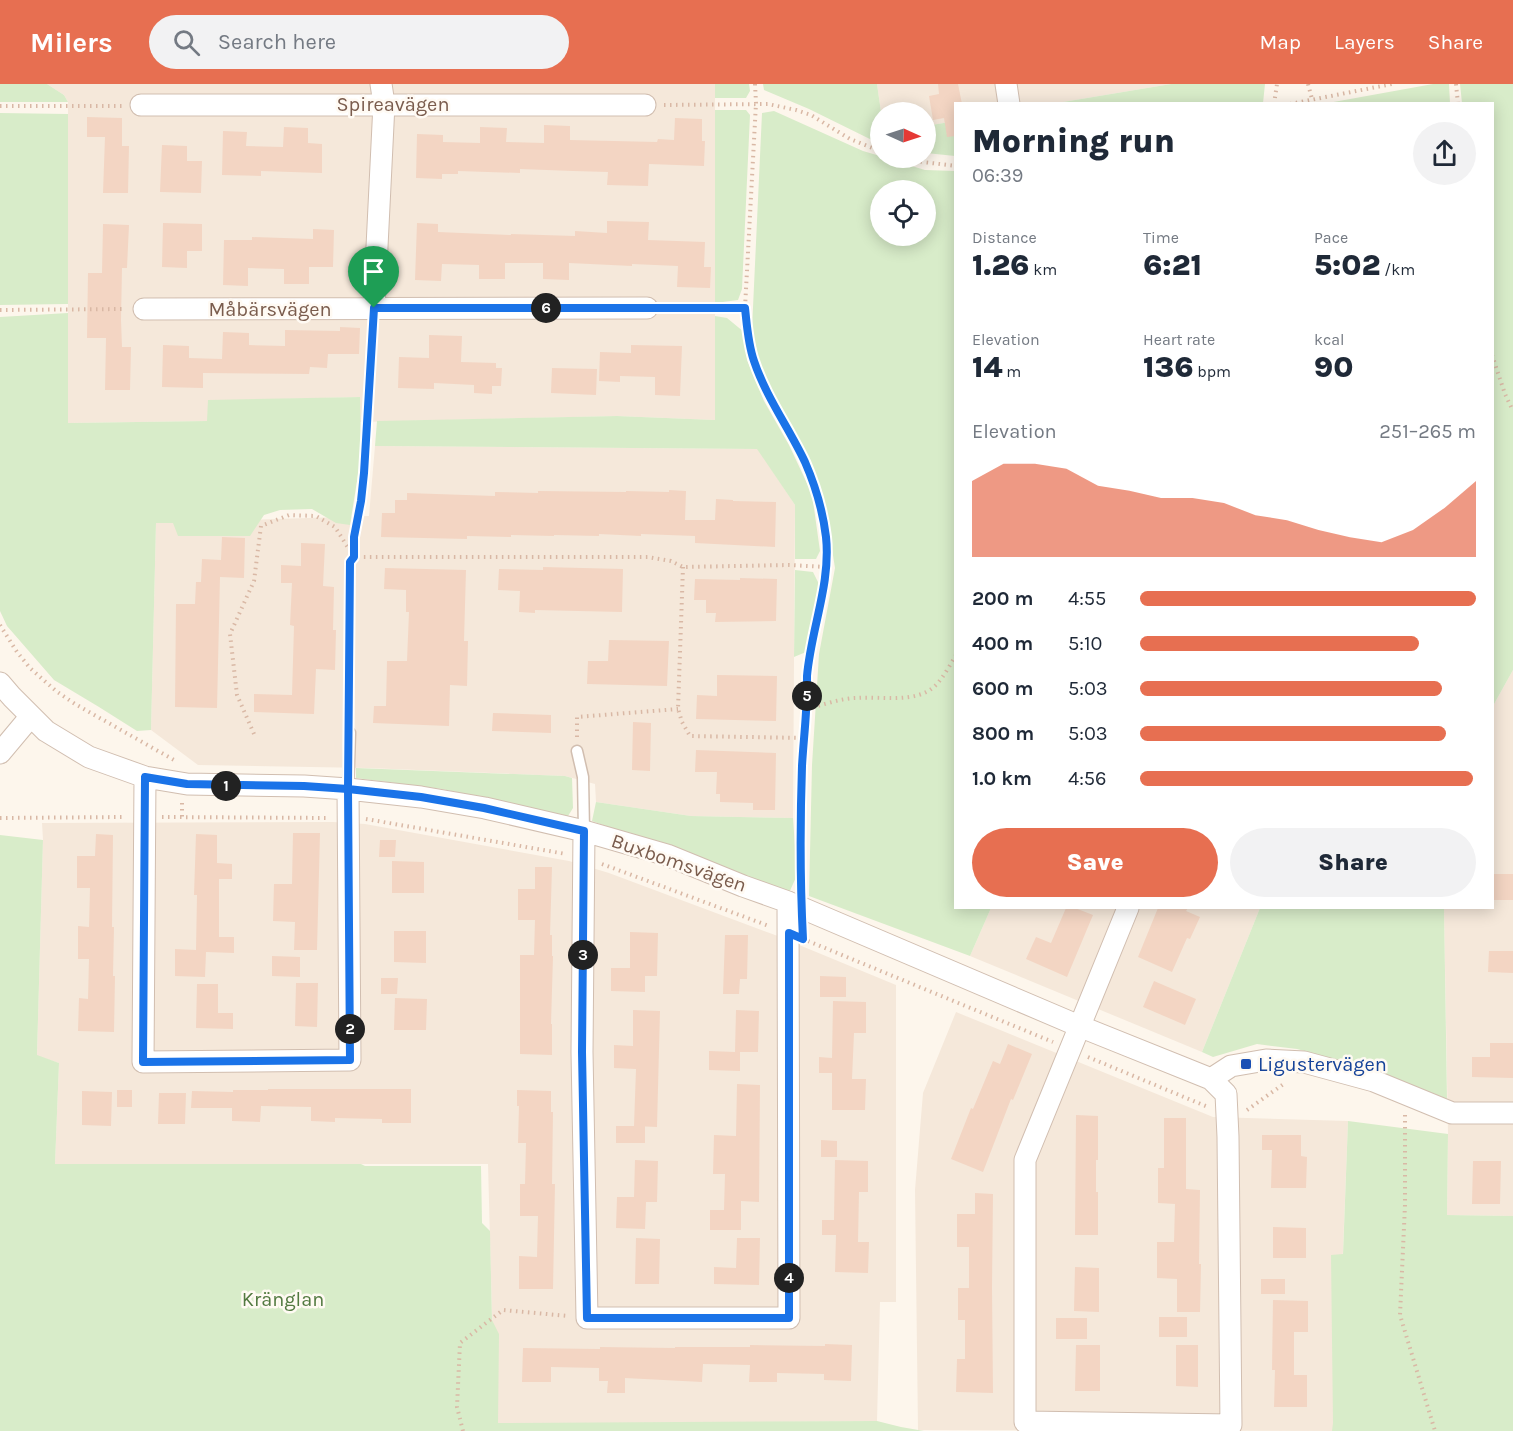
<!DOCTYPE html>
<meta charset="utf-8">
<style>
:root{--surface:#fff;--page:#f2f2f3;--text:#1f2937;--muted:#747a83;--accent:#e76f51}
body{margin:0;font-family:Karla,sans-serif;background:var(--page);color:var(--text);height:100vh;display:flex;flex-direction:column;font-size:22px;white-space:nowrap}
*{box-sizing:border-box;margin:0}
p{font-size:20px;color:var(--muted)}
.icon{flex:none;width:33px;height:33px;fill:none;stroke:currentColor;stroke-width:2;stroke-linecap:round;stroke-linejoin:round}
.map{position:relative;flex:1;overflow:hidden}
.side{position:absolute;left:954px;top:18px;width:540px;height:807px;display:flex;flex-direction:column;background:var(--surface);border-radius:0px;box-shadow:0 3px 15px #0003}
.side>*{flex:none}
.needle{width:39px;rotate:93deg}
.controls{position:absolute;left:870px;top:18px;display:grid;gap:12px}
.controls a{display:grid;place-items:center;width:66px;height:66px;border-radius:50%;background:var(--surface);box-shadow:0 3px 15px #0003;font-size:30px}
.pin{position:absolute;display:grid;place-items:center;width:51px;height:51px;color:#fff;margin:-62px -26px;border-radius:50% 50% 50% 0;rotate:-45deg;box-shadow:0 0 6px #0007}
.pin .icon{rotate:45deg}
.km{position:absolute;width:30px;height:30px;margin:-15px;border-radius:50%;background:#222;color:#fff;font-size:16px;line-height:30px;text-align:center}
.round{display:grid;place-items:center;flex:none;width:63px;height:63px;border-radius:32px;background:var(--page)}
.headline{display:flex;align-items:center;justify-content:space-between;height:102px;padding:0 18px}
h1{font-size:33px;font-weight:800;line-height:45px}
.stats{display:grid;grid-template-columns:repeat(3,1fr);gap:9px;height:102px;padding:6px 18px}
.stats div{display:grid;align-content:center}
.stats b{font-size:30px;font-weight:800}
.stats small{font-size:16px;font-weight:400}
.stats p{font-size:16px}
.chart{height:168px;padding:12px 18px}
.chart p{display:flex;justify-content:space-between}
.chart svg{width:100%;height:108px;margin-top:6px;fill:var(--accent);opacity:.7}
.cta{display:flex;gap:12px;margin-top:auto;padding:12px 18px}
.cta a{flex:1;height:69px;border-radius:36px;background:var(--accent);color:#fff;font-size:24px;font-weight:800;line-height:69px;text-align:center}
.cta a+a{background:var(--page);color:var(--text)}
ul{padding:0 18px;list-style:none;font-size:20px}
li{display:grid;grid-template-columns:96px 72px 1fr;align-items:center;height:45px}
li i{height:15px;border-radius:8px;background:var(--accent)}
header{display:flex;align-items:center;gap:36px;box-sizing:border-box;height:84px;padding:0 30px;background:var(--accent);color:#fff}
header strong{font-size:28px}
nav{display:flex;gap:33px;margin-inline-start:auto;font-size:21px}
.search{width:420px;height:54px;background:var(--page);display:flex;align-items:center;gap:15px;box-sizing:border-box;padding:0 21px;border-radius:33px;color:var(--muted);font-size:22px}
.map>svg:first-child{display:block}
.residential{fill:#f5e8da}
.green{fill:#d8ecc9;fill-rule:evenodd}
.building{fill:#f3d5c3}
.lines{fill:none;stroke-linecap:round;stroke-linejoin:round}
.service-casing{stroke:#d1beb0;stroke-width:13}
.minor-casing{stroke:#d1beb0;stroke-width:23}
.path{stroke:#d9b8a5;stroke-width:4;stroke-dasharray:1.5 4.5;stroke-linecap:butt}
.service{stroke:#fff;stroke-width:10}
.minor{stroke:#fff;stroke-width:21}
.route-casing{stroke:#fff;stroke-width:12}
.route{stroke:#1a73e8;stroke-width:8}
.transit-dot{fill:#1a4fb4;stroke:#fffaf3;stroke-width:2}
.labels{text-anchor:middle;dominant-baseline:central;stroke-width:5;stroke-linejoin:round;paint-order:stroke}
.street-label{font-size:20px;fill:#7a5c4d;stroke:#fffaf3}
.transit-label{font-size:20px;fill:#164399;stroke:#fffaf3;text-anchor:start}
.park-label{font-size:20px;fill:#537a41;stroke:#fffaf3}
</style>
<header>
<strong>Milers</strong>
<div class="search"><svg class="icon" aria-label="search" viewBox="0 0 24 24"><circle cx="10" cy="10" r="6"/><path d="M15 15l6 6"/></svg>Search here</div>
<nav><a>Map</a><a>Layers</a><a>Share</a></nav>
</header>
<div class="map">
<svg width="1513" height="1347" viewBox="0 0 1513 1347">
<rect width="100%" height="100%" fill="#fdf6ec"/>
<!-- residential -->
<path class="residential" d="M47,0H715V336L617,332L360,338V313L208,317V337L68,339V18L64,11Z
M877,0H1171L1057,19L956,20L955,37L926,42V28H881Z
M375,362L758,365L795,421L793,734L691,732L596,718L595,700L565,692L367,684L198,681L151,646L156,439L369,432Z
M1513,586V1132L1447,1131L1448,1050L1444,824H1492L1493,622Z
M333,738L365,740L569,777L609,789L775,851L896,901V1218H880L877,1337L495,1340L488,1080H55L59,979L37,972L43,756L42,739Z
M991,824H1260L1202,968L970,872Z
M956,928L1213,1033L1348,1037L1336,1347L918,1346L915,1106L923,1009Z"/>
<!-- green -->
<path class="green" d="M0,0H47L64,11L68,18H0Z
M715,0H749L750,7L746,14H715Z
M763,0H877L881,28L880,60L809,25L764,6Z
M1171,0H1265L1263,19H1057Z
M1433,0H1449L1450,19H1328Z
M1460,0H1513V586L1493,622L1492,20L1462,19Z
M715,26H746L750,31L742,205L738,216L715,219Z
M774,27L863,67L880,72V74H885L925,86L955,87L956,824H991L970,872L809,812L812,681L819,570L835,484L827,433L811,382L761,285L752,245L762,29ZM880,106H926V152H880Z
M0,29L68,30V220L0,221Z
M955,37V72L926,69V42Z
M68,229V339L207,337L208,316L360,313L361,372L350,441L336,439L312,425L280,426L264,431L250,452H178L173,439H156L151,646L137,647L99,623L54,596L7,542L0,527V233Z
M715,232L727,234L744,248L747,276L764,317L789,361L812,410L820,467L816,475H795V421L757,365L375,362L377,337L617,332L715,336Z
M795,486L813,488L819,500L806,568L794,573Z
M356,684L565,692L572,694L573,724L568,732L442,705L356,694Z
M596,718L691,732L793,734L797,791L789,809L710,779L592,737Z
M0,751L43,756L37,971L59,979L55,1080H361L365,1082H481L482,1139L490,1147L492,1236L499,1250L498,1339L877,1337L901,1343L924,1347H0Z
M1260,824H1444L1447,1015L1375,986L1297,965L1257,960L1213,973L1202,968Z
M1348,1037L1448,1050L1447,1131L1513,1132V1347H1332L1333,1339L1331,1171L1343,1170Z"/>
<!-- building -->
<path class="building" d="M938,0H958L962,20H956V52L947,53L944,34L933,36L929,12L939,10Z
M87,33L122,34V62H129L128,109H103L105,53H87Z
M675,34L702,35V57H705L704,82L649,80L648,102L607,101L608,88L573,87L520,85V89L458,87V90H442V95L416,94L417,50L443,51V58L480,59V43L507,44L506,58L544,59V41L570,42V56L657,58L658,55L674,56Z
M284,43L308,44V59L322,60V89L261,87V92L222,91L223,47L247,48L246,62L283,63Z
M162,61L187,62V77H202L201,109L160,108Z
M607,137L649,138L648,156L705,158L704,183H711L710,204L677,203L678,182L632,180V182L569,179V196L543,195V179H505V195H479V181L442,180L441,197L415,196L417,139L438,140V148L511,151V150L575,152V147L607,149Z
M163,139L202,140V167H187V184L162,183Z
M103,140L129,141L127,184H122L121,236L122,263H131L130,306H105L106,254H87L88,189H102Z
M313,145L334,146L333,183H309V200H284V185L248,184V202L223,201L224,156H252V153L313,155Z
M340,243L360,244L359,270H328L327,284L310,283L309,290L203,289V304L162,303L163,261L189,262V274L222,275L223,248L249,249V261L285,262V246L340,247Z
M429,251L462,252L461,278L496,279V284H502L501,302H492V310L474,309V301L434,299V305L398,304L399,273L429,274Z
M631,261L682,262L680,312L655,311V293L620,292V298L599,297L600,268L631,269Z
M552,284L597,285L596,311L551,309Z
M669,406L686,407L685,436H715L716,415L733,416V417L776,418L775,463L695,459V452L641,450V452L599,450V452L554,451V452L511,451V453L467,452V455L381,453L382,429H395V416H407V409L495,412V408L538,409V407L626,408V407L669,408Z
M222,453L245,454L244,494L220,493L217,624L175,623L176,520H195L196,498H201L202,475L221,476Z
M301,459L325,460L323,502L334,503L333,546H336L335,586L316,585L314,630L254,628V610L292,611L294,542L290,541L292,499H281V481L301,482Z
M543,483L623,485L622,528L535,526V529L519,528L520,507L498,506L499,485L543,486Z
M385,484L466,486L464,557H468L467,602L450,601L449,642L373,639L374,622H386L387,577H407L409,528H406V506L384,505Z
M740,494L777,495L776,537L715,538L716,529H706V516H694L695,495L740,496Z
M609,556L669,557L667,602L587,600L588,577H608Z
M717,591L777,592L776,637L696,635L697,611L717,612Z
M493,629L551,631V649L492,647Z
M633,638L651,639L650,687L632,686Z
M696,666L776,669L775,726H753V719L720,718V710H716L717,688H695Z
M293,749H320L317,866H294L295,838L273,837L274,800H292Z
M96,750L113,751L112,843H114L113,892H115L114,948L78,947L79,914L88,915L89,875H78V842L89,843L90,804H77V772H95Z
M196,750L217,751V779L232,780V795H219V853H234V869L206,868L205,893L175,892V865L196,866L197,811H194Z
M380,756H396L395,773H379Z
M392,777L424,778V809H392Z
M535,783H552L550,851H552V872H553L551,940H552V971L520,970V871H534L535,836H518V805H535Z
M1494,790H1513V816H1494Z
M1066,824H1075L1093,831L1067,893L1026,875L1036,853L1051,859Z
M1158,824H1188L1186,827L1200,833L1190,855L1187,854L1172,888L1138,873Z
M394,847H426V879L394,878Z
M630,848L658,849L657,892H645V908L611,907V884H630Z
M725,851H748L747,895H740L739,910H723Z
M1489,867H1513V889L1488,888Z
M272,872L300,873V893L272,892Z
M820,892L846,893V913H820Z
M381,894H398L397,910H381Z
M1154,897L1196,915L1185,941L1143,923Z
M296,899H318L317,943L295,942Z
M197,900H218V929H233V945L196,944Z
M395,914L427,915L426,946H394Z
M833,917L866,918V949H854L852,995H866L865,1026H832V989H819V973L832,974Z
M633,926L660,927L657,1043L634,1042L636,985L614,984V961L633,962Z
M736,926L759,927L758,968H740V987L709,986V967L735,968Z
M1490,959H1513V994L1472,993V973H1490Z
M1008,960L1032,970L1013,1016L1011,1015L983,1088L951,1075L971,1024L973,1025L993,977L1000,980Z
M737,1000L760,1001L759,1118L741,1117V1146H710V1126H724L725,1090H713L714,1051L736,1052Z
M268,1005H411V1039H382V1035L335,1034V1038L311,1037V1023L261,1022L260,1038L232,1037V1024H191L192,1007L233,1008V1006H268Z
M117,1006H132V1023H117Z
M517,1006L551,1007V1028H553L552,1100H555L553,1205H519V1172L537,1173L538,1132H520V1100H525L526,1059H518L519,1022H517Z
M82,1007L112,1008L111,1042L82,1041Z
M159,1009H186L185,1040H158Z
M1076,1031L1098,1032V1076H1096V1108H1098V1151H1075Z
M1164,1034H1186V1105L1200,1106L1199,1180H1201L1200,1228H1177V1195L1157,1194V1158H1174L1175,1120L1158,1119V1084H1164Z
M616,1042H645V1059H616Z
M1262,1051H1301V1072L1307,1073L1306,1104H1271L1272,1066H1262Z
M821,1056L837,1057V1073H821Z
M635,1076L658,1077L657,1118H646L645,1145L616,1144L617,1113H634Z
M835,1076L868,1077V1108H859L858,1158H869L868,1189L835,1188L836,1151H822V1136H834Z
M1473,1077H1501L1500,1120H1472Z
M975,1109L993,1110L992,1204L993,1309L956,1308L957,1275H965V1236H958V1204H969V1163H957V1130H975Z
M1273,1143L1306,1144V1174H1273Z
M636,1154L660,1155L659,1200H635Z
M737,1154H760L759,1201L714,1200V1183L736,1184Z
M1075,1183L1099,1184V1228L1074,1227Z
M1261,1195H1285V1210H1261Z
M1273,1216L1308,1217V1248H1294V1291H1307V1323H1274L1275,1286H1272Z
M1159,1233H1187V1253H1159Z
M1056,1234H1087V1255H1056Z
M825,1260L852,1261L851,1297L824,1296V1290L777,1289V1298H749L750,1281L703,1280L702,1298L625,1294V1309H607L608,1297H599V1284L551,1283V1298H522L523,1264L600,1265V1263L675,1264V1263H750V1261L825,1262Z
M1076,1261H1100V1307H1075Z
M1176,1261H1198V1303L1176,1302Z"/>
<g class="lines">
<defs>
<path id="service" d="M577,667L583,693L584,747
M348,705L350,649"/>
<path id="minor" d="M1006,0L1009,20
M141,21H645
M374,224L384,20L381,0
M144,225L647,224
M0,599L12,613L46,647L89,673L145,693L187,700L304,702L348,705L421,713L485,724L584,747L667,771L743,802L788,818L1079,942L1211,995L1226,1010L1228,1053L1231,1341L1025,1338V1076L1128,824
M0,669L31,632
M145,693L143,978L350,976L348,705
M584,747L582,968L587,1234H789L788,818
M1211,995L1231,982L1266,976L1304,978L1374,997L1452,1029H1513"/>
</defs>
<!-- service casing -->
<use href="#service" class="service-casing"/>
<!-- minor casing -->
<use href="#minor" class="minor-casing"/>
<!-- path -->
<path class="path" d="M755,0L756,19L745,224C747,242 748,260 754,277C766,314 790,344 805,379C816,402 823,429 826,454C830,496 815,534 809,575C807,592 807,608 807,625C806,643 803,661 802,680C800,720 801,762 801,803
M1308,0L1312,15
M1456,0L1458,20
M1274,20L1277,0
M1290,20L1392,0
M664,21L768,20L796,26L811,31L850,55L880,67
M0,22H124
M903,74L923,78L956,82
M665,224H745
M0,226L125,225
M1492,271L1505,310L1513,327
M683,483L678,625L682,638L690,652L804,654
M0,541L17,568L30,584L56,607L75,620L174,676
M807,625C823,621 841,614 857,614C882,612 915,620 935,602C943,594 950,581 956,571
M349,636L350,478L354,473V453L361,416L364,389L373,244
M254,650L237,611L230,550L254,497L261,442L289,431L316,432L335,443L354,473H648L671,477L683,483L789,481L826,483
M577,653V633L678,625
M182,719V733
M162,733L329,734
M0,734L125,733
M366,735L566,770
M602,780L769,842
M808,857L1053,958
M1088,973L1208,1023
M1247,1026L1285,999
M1405,1031V1121L1400,1231L1435,1347
M463,1347L457,1323L460,1259L503,1226L568,1232"/>
<!-- service -->
<use href="#service" class="service"/>
<!-- minor -->
<use href="#minor" class="minor"/>
</g>
<g class="lines">
<defs>
<path id="route" d="M374,224L364,389L361,417L354,453V473L350,478L348,705L304,702L187,700L145,693L143,978L350,976L348,705L421,713L484,724L584,747L582,968L587,1234H789V849L803,855C800,797 800,740 802,682C803,664 805,646 806,628C807,616 807,604 807,592C811,545 831,500 826,453C823,428 815,401 805,378C789,344 766,313 754,277C748,260 747,242 745,224H374"/>
</defs>
<!-- route casing -->
<use href="#route" class="route-casing"/>
<!-- route -->
<use href="#route" class="route"/>
</g>
<!-- markers -->
<rect class="transit-dot" x="1240" y="974" width="12" height="12" rx="3"/>
<g class="labels">
<!-- street labels -->
<g class="street-label">
<text x="393" y="20">Spireavägen</text>
<text x="270" y="225">Måbärsvägen</text>
<text transform="translate(679 779) rotate(19)">Buxbomsvägen</text>
</g>
<!-- transit labels -->
<g class="transit-label">
<text x="1258" y="980">Ligustervägen</text>
</g>
<!-- park labels -->
<g class="park-label">
<text x="283" y="1215">Kränglan</text>
</g>
</g>
</svg>
<div class="controls">
<a><svg class="needle" viewBox="-14 -14 28 28"><path d="M0-13l5 13h-10z" fill="#e53935"/><path d="M0 13l5-13h-10z" fill="#747a83"/></svg></a>
<a><svg class="icon" aria-label="locate" viewBox="0 0 24 24"><circle cx="12" cy="12" r="6"/><path d="M12 2v4M12 18v4M2 12h4M18 12h4"/></svg></a>
</div>
<div class="pin" style="left:374px;top:224px;background:#1e9e55"><svg class="icon" aria-label="arrive" viewBox="0 0 24 24"><path d="M6 21V4h12l-3 4 3 4H6"/></svg></div>
<b class="km" style="left:226px;top:702px">1</b>
<b class="km" style="left:350px;top:945px">2</b>
<b class="km" style="left:583px;top:871px">3</b>
<b class="km" style="left:789px;top:1194px">4</b>
<b class="km" style="left:807px;top:612px">5</b>
<b class="km" style="left:546px;top:224px">6</b>
<section class="side">
<div class="headline"><div><h1>Morning run</h1><p>06:39</p></div><a class="round"><svg class="icon" aria-label="share" viewBox="0 0 24 24"><path d="M12 15V3M7 8l5-5 5 5M5 13v7h14v-7"/></svg></a></div>
<div class="stats">
<div><p>Distance</p><b>1.26<small> km</small></b></div>
<div><p>Time</p><b>6:21</b></div>
<div><p>Pace</p><b>5:02<small> /km</small></b></div>
</div>
<div class="stats">
<div><p>Elevation</p><b>14<small> m</small></b></div>
<div><p>Heart rate</p><b>136<small> bpm</small></b></div>
<div><p>kcal</p><b>90</b></div>
</div>
<div class="chart"><p><span>Elevation</span>251–265 m</p>
<svg viewBox="0 0 160 44" preserveAspectRatio="none"><path d="M0 44V13L10 6L20 6L30 8L40 15L50 17L60 20L70 20L80 22L90 27L100 29L110 33L120 36L130 38L140 33L150 24L160 13V44z"/></svg>
</div>
<ul>
<li><b>200 m</b>4:55<i style="width:100%"></i></li>
<li><b>400 m</b>5:10<i style="width:83%"></i></li>
<li><b>600 m</b>5:03<i style="width:90%"></i></li>
<li><b>800 m</b>5:03<i style="width:91%"></i></li>
<li><b>1.0 km</b>4:56<i style="width:99%"></i></li>
</ul>
<div class="cta"><a>Save</a><a>Share</a></div>
</section>
</div>
